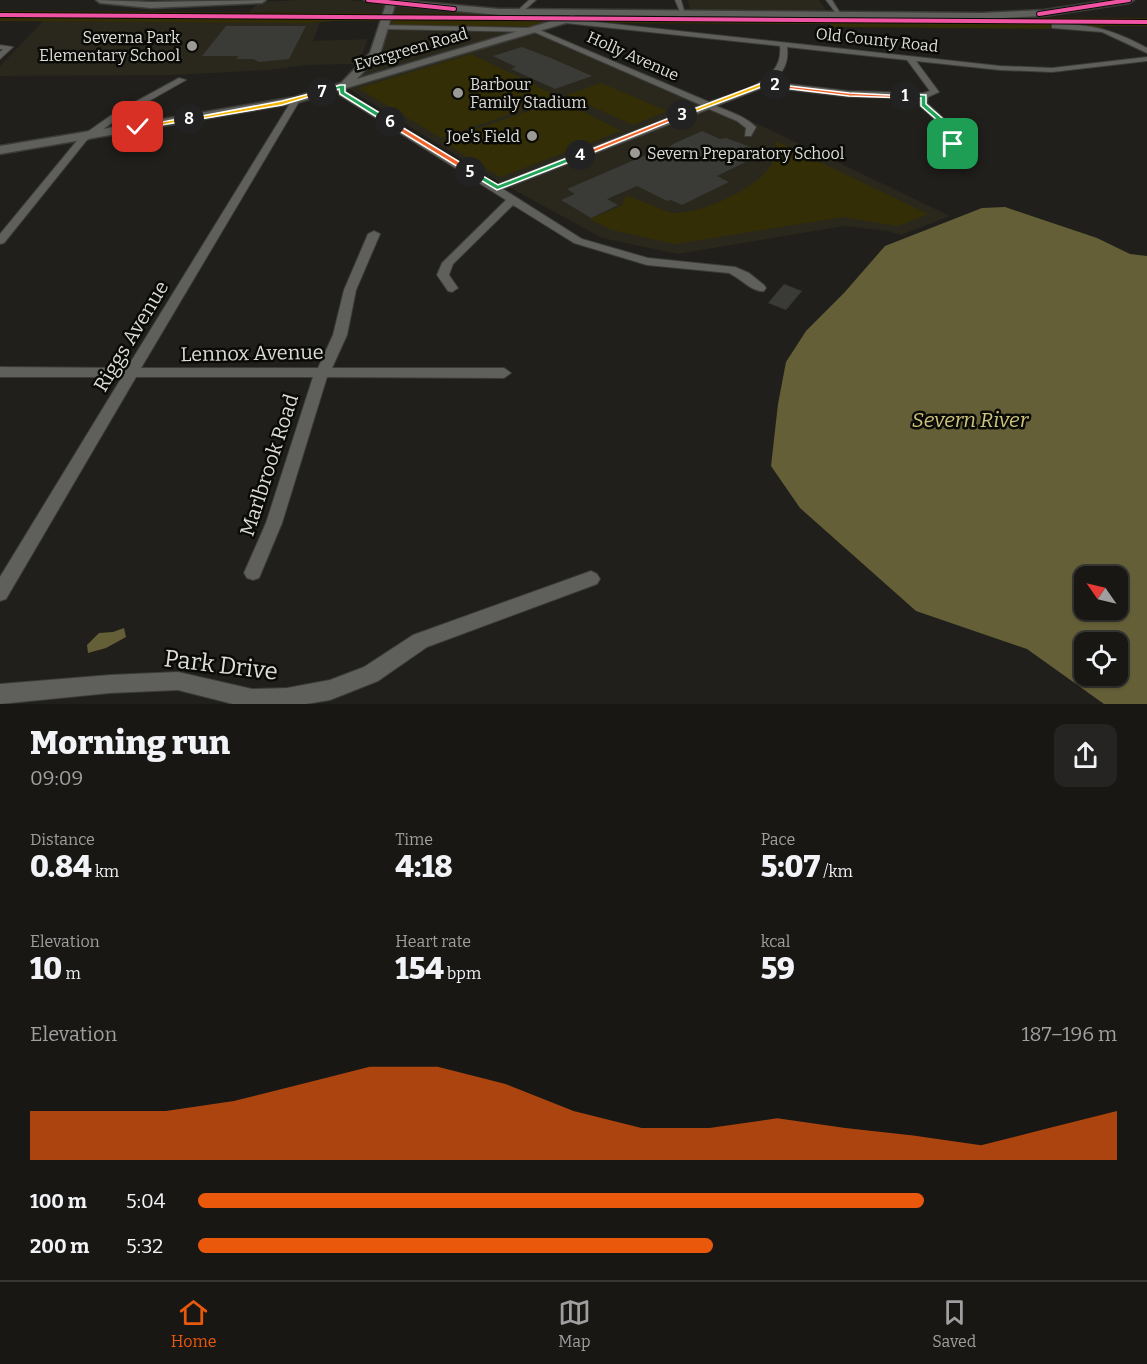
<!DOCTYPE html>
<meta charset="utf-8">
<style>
:root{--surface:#181714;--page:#252422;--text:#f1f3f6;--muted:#9f9fa0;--line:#363634;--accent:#ea580c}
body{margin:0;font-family:Bitter,serif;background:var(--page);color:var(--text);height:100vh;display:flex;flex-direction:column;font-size:22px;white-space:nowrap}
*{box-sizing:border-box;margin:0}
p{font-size:20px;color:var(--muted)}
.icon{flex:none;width:33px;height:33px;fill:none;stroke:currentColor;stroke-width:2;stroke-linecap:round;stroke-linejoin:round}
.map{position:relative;height:704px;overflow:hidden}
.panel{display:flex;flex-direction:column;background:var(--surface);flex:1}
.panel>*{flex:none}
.needle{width:39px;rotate:304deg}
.controls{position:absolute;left:1074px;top:566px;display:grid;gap:12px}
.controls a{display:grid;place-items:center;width:54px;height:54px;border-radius:12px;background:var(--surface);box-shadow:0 2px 4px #0004,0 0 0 2px var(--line);font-size:30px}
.pin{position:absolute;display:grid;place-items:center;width:51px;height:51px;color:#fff;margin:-26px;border-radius:12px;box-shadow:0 3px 9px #0006}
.km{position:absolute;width:30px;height:30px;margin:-15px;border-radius:50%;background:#222;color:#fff;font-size:16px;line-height:30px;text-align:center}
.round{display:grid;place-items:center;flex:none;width:63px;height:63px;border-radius:12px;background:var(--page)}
.summary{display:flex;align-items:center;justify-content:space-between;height:102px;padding:0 30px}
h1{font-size:33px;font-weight:800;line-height:45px}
.metrics{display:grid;grid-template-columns:repeat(3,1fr);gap:9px;height:102px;padding:6px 30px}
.metrics div{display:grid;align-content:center}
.metrics b{font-size:30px;font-weight:800}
.metrics small{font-size:16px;font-weight:400}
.metrics p{font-size:16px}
.chart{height:168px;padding:12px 30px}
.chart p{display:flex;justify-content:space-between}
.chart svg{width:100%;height:108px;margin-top:6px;fill:var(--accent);opacity:.7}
ul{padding:0 30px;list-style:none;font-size:20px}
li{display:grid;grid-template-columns:96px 72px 1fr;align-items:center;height:45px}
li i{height:15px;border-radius:8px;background:var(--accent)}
.tab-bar{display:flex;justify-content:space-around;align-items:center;height:84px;border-top:2px solid var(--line);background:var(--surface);font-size:16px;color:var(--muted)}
.tab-bar a{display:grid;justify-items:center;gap:3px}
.tab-bar .on{color:var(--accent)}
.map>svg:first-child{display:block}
.built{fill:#2a281d}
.green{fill:#342e06}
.water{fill:#655f37;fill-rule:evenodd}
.building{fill:#3a3a36}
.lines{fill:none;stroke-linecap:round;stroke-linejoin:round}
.street-casing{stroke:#3b3b38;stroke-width:2}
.secondary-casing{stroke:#3b3b38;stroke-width:3}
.street{fill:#5f5f5c;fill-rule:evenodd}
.secondary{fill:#5f5f5c;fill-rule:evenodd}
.cycleway-casing{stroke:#0a0a07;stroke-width:6}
.cycleway{stroke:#f153a3;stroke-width:4}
.split-1{fill:#22a559;stroke:#fff;stroke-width:1.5}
.split-2{fill:#f0652b;stroke:#fff;stroke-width:1.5}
.split-3{fill:#f5b400;stroke:#fff;stroke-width:1.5}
.split-4{fill:#f0652b;stroke:#fff;stroke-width:1.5}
.split-5{fill:#22a559;stroke:#fff;stroke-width:1.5}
.split-6{fill:#f0652b;stroke:#fff;stroke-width:1.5}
.split-7{fill:#22a559;stroke:#fff;stroke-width:1.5}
.split-8{fill:#f5b400;stroke:#fff;stroke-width:1.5}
.split-9{fill:#f5b400;stroke:#fff;stroke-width:1.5}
.poi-dot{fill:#9b9a96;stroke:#0a0a07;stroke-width:2}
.labels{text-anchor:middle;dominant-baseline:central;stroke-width:5;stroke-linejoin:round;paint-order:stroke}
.far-poi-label{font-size:16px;fill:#dddcd8;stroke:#0a0a07;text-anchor:end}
.far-street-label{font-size:16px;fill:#dddcd8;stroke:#0a0a07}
.street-label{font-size:20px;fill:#dddcd8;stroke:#0a0a07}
.water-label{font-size:21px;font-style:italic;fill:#cec27c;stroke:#0a0a07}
.near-street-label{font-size:24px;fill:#dddcd8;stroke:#0a0a07}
</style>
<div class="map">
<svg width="1147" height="704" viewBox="0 0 1147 704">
<rect width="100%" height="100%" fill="#201f1b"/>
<!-- built -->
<path class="built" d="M301,0H348L466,12L469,16L249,12L259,2Z
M688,0H819L826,10H696L690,9Z
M43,21L320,23L313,41L368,39L363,52L354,64L307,65L268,70L174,75L0,76V66Z
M388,29L519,31L359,78Z
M543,30L716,104L950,216L901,235L888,231L844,226L678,254L602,238L498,181L349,89Z"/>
<!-- green -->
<path class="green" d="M0,11L1147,18V26H1106L1096,29L832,27L830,24L610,23C584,20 561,20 536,27L391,25L392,21H331L312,23L0,21Z
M471,54L559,97L441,138L358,88Z
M601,83L667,111L633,125L567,95Z
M560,100L621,131L500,177L441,141Z
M776,141L928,214L898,226L843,217L675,244L612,230L589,219L621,206L626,196C636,198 670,214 674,213C703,213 757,189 772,164C776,158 776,149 776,141Z"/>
<!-- water -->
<path class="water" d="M1005,207L1097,238L1130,254L1147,256V704H1104L1027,649L916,611L800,508L771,466L778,404L786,362L806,331L844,293L885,246L982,208ZM1084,576H1118V609H1084ZM1084,642H1118V675H1084Z
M124,628L126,637L106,648L88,653L87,645L99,633L113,632Z"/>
<!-- building -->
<path class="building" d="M226,26H306L289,59L259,62L253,59H236L239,56H202Z
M522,47L551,58L592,76L555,89L511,69L516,67L493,56Z
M702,131L720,139L726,138L759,150L748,161L717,176L729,182L682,205L671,200L667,201L637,186L607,199L618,205L591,218L561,200L575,194L567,189L655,151L661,154L673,144Z
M784,284L802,291L786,310L768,303Z"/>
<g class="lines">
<defs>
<path id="street" d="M529,0H536L520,14H516V12Z
M675,0H681L685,14H681Z
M826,0H832L842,16H838Z
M568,19L1000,66L1052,68L1147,57V61L1052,72L1000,70L916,61L939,92L928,97L927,103L951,125L958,144L953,147L948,144L944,128L920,106L919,98L849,97L765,87L716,106C730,112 745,116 756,127L751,136H745L746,128L737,121L709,109L503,189L582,239L648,258L735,267L749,273L764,285L766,288L764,291C753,293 740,278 729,273L647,265L574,243L513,205L453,264L449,275L458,288L452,292L448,291L437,275L442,263L506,200L339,95L340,85H346V92L496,185L701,105L534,32L382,29H379V25L535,28L709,102C736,92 784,84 780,46L565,23V19ZM787,47L907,60L930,91L923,93L849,91L772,82C783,73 789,63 787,47Z
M1055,24C1092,24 1114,30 1147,48V53L1102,32L1052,28V24Z
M0,45L13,47L0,59V52L3,49H0Z
M179,78L186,80L119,118L86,141L4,243L0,244V234L80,137L113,114Z
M296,97L300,100L141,368H318L333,335L344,290L368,234L374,231L380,234L356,290L347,335L332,368H504L511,373L504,378L327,377L282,523L259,578L253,580L247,578L244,573L266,523L313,377H136L6,599L0,601V577L122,377H0V367L127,368L292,100Z
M591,571L597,574L600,579L597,584L427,647L378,681L330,700L306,704H233L178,690L110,693L0,704V684L110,675L178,672L252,689L287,688L330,680L364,667L413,635Z"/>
<path id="secondary" d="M96,0L151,2L266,0L262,3L151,8L100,3Z
M364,0H398L499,9L981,13L1044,10L1111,0H1134L1129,3L1044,16L981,19L574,15L578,18L576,20L296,103L0,154V146L295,97L341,83L370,53L386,4ZM395,5L499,15H572L357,79L380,54Z"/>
</defs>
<!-- street casing -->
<use href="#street" class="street-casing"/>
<!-- secondary casing -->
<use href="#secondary" class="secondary-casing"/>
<!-- street -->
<use href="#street" class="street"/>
<!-- secondary -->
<use href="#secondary" class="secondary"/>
<defs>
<path id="cycleway" d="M368,0L454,9
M1039,14L1129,0
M0,15L1147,22"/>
</defs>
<!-- cycleway casing -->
<use href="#cycleway" class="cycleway-casing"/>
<!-- cycleway -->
<use href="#cycleway" class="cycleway"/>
</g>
<!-- split-1 -->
<path class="split-1" d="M905,94L926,95V104L950,125L956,146L950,144L945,127L921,106V98L903,97Z"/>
<!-- split-2 -->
<path class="split-2" d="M772,84L849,93L908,96L905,98L849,96L775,87Z"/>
<!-- split-3 -->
<path class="split-3" d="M762,83L778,85L764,86L684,116L678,115Z"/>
<!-- split-4 -->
<path class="split-4" d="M682,113L684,116L582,157L577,155Z"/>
<!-- split-5 -->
<path class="split-5" d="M580,153L582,157L497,190L467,172L473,170L498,185Z"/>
<!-- split-6 -->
<path class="split-6" d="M390,120L473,170L474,172L468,173L388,124Z"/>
<!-- split-7 -->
<path class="split-7" d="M340,85H345V92L393,121V124H388L340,94L339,89L322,94L319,92Z"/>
<!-- split-8 -->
<path class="split-8" d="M320,91L325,92L282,105L189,121L186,119L282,101Z"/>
<!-- split-9 -->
<path class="split-9" d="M189,117L191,120L138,129L134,127Z"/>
<!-- markers -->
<g class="poi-dot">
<circle cx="192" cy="46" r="6"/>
<circle cx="458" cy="93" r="6"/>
<circle cx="532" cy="136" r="6"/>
<circle cx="635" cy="153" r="6"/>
</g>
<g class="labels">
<!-- far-poi labels -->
<g class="far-poi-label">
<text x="180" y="37">Severna Park<tspan x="180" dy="18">Elementary School</tspan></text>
<text x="470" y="84" text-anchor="start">Barbour<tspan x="470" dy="18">Family Stadium</tspan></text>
<text x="520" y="136">Joe's Field</text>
<text x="647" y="153" text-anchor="start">Severn Preparatory School</text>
</g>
<!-- far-street labels -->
<g class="far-street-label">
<text transform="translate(877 40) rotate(6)">Old County Road</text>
<text transform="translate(411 49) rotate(-16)">Evergreen Road</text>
<text transform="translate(633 56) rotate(24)">Holly Avenue</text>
</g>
<!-- street labels -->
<g class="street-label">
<text transform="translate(131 336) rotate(-59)">Riggs Avenue</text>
<text transform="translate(252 353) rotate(-1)">Lennox Avenue</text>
<text transform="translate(269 465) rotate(-72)">Marlbrook Road</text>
</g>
<!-- water labels -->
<g class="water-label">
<text x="970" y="420">Severn River</text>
</g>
<!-- near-street labels -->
<g class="near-street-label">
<text transform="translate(221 665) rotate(7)">Park Drive</text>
</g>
</g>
</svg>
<div class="controls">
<a><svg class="needle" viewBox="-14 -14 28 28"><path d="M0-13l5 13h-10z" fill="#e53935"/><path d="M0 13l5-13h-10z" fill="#9f9fa0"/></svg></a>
<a><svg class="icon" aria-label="locate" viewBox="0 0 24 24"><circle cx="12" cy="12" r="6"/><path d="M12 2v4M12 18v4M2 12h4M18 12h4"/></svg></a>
</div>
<div class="pin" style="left:953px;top:144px;background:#1e9e55"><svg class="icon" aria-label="arrive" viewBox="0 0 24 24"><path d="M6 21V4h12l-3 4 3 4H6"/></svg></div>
<div class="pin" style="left:138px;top:127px;background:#d93025"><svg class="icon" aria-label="check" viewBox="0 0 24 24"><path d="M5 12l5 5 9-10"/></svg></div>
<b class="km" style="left:905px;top:96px">1</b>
<b class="km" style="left:775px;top:85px">2</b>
<b class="km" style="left:682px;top:115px">3</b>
<b class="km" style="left:580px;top:155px">4</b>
<b class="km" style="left:470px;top:172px">5</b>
<b class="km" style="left:390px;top:122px">6</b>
<b class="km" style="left:322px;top:92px">7</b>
<b class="km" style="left:189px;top:119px">8</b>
</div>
<section class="panel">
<div class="summary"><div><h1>Morning run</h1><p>09:09</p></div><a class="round"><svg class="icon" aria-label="share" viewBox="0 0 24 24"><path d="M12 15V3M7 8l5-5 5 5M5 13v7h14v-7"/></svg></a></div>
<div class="metrics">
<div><p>Distance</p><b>0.84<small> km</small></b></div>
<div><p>Time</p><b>4:18</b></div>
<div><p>Pace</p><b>5:07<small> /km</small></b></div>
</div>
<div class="metrics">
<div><p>Elevation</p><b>10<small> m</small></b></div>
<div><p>Heart rate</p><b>154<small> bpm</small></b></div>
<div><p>kcal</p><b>59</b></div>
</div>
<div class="chart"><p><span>Elevation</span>187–196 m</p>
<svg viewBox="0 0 160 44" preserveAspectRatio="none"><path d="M0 44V24L10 24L20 24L30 20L40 13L50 6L60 6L70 13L80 24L90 31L100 31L110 27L120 31L130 34L140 38L150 31L160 24V44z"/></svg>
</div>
<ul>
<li><b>100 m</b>5:04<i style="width:79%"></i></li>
<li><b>200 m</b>5:32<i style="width:56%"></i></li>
</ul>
</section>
<nav class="tab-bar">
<a class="on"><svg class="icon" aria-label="home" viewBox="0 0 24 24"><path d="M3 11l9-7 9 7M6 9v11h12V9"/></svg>Home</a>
<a><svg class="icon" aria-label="map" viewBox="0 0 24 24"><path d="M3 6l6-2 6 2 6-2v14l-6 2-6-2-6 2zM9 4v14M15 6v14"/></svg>Map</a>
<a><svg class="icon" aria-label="saved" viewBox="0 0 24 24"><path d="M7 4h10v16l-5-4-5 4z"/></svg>Saved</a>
</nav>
